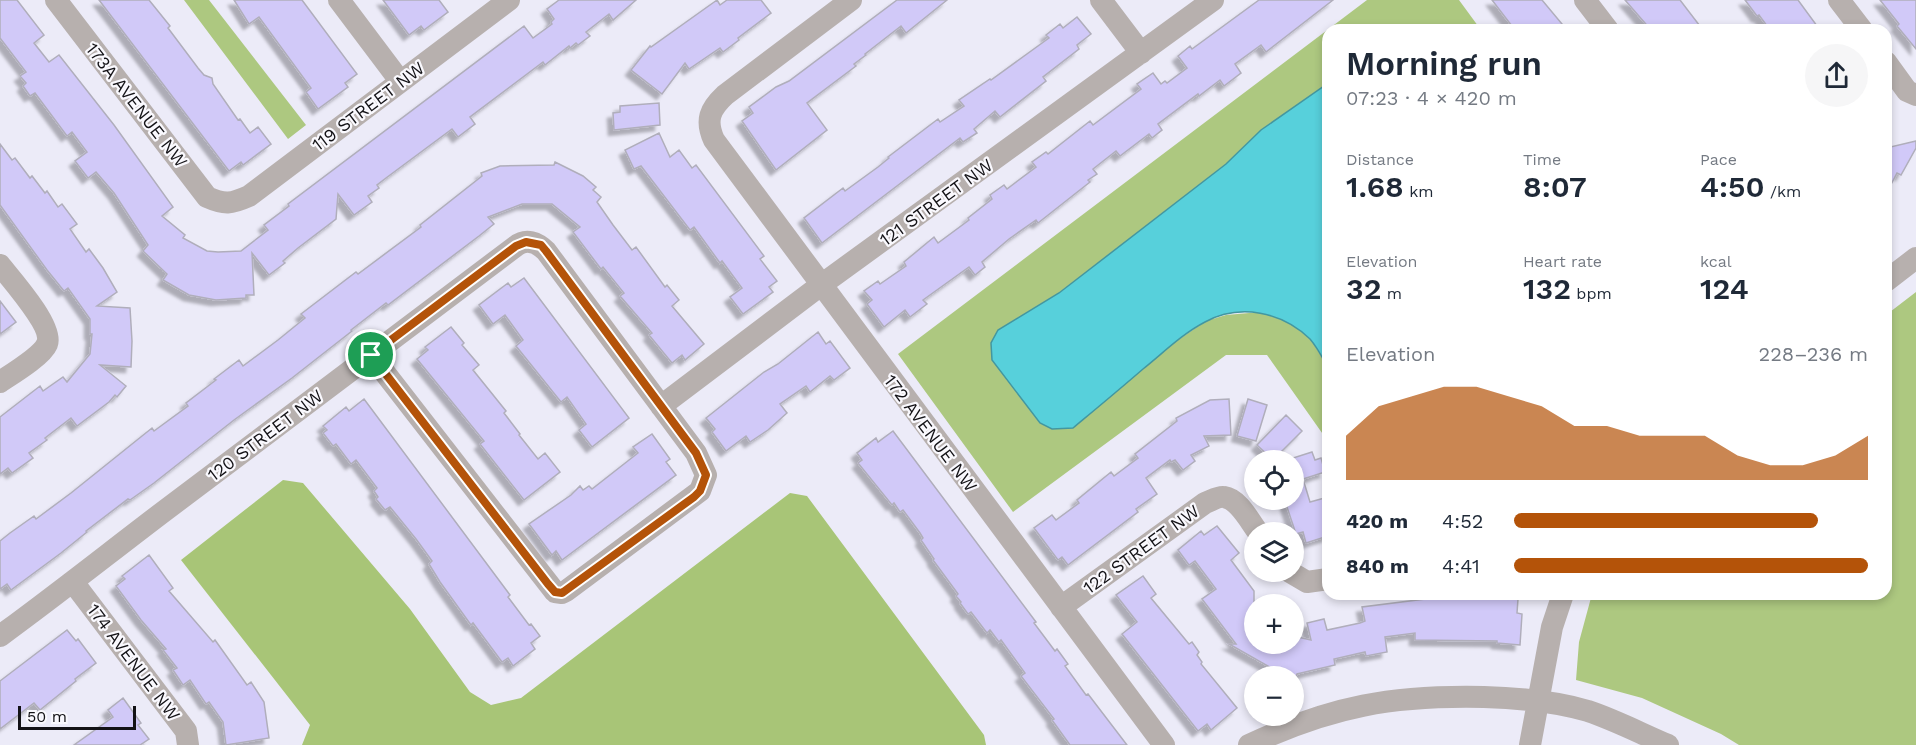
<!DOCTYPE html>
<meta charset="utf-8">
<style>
:root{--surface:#fff;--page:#f6f6f7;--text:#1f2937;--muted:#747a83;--accent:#b45309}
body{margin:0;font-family:"Work Sans",sans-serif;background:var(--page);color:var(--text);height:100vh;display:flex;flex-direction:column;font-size:22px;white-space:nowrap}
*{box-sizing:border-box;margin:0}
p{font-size:20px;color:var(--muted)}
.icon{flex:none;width:33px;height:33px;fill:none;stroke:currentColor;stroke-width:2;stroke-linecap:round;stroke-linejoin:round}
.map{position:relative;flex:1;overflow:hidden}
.details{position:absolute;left:1322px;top:24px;width:570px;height:576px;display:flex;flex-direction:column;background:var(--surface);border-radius:18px;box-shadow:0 3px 9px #0003}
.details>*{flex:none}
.tools{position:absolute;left:1244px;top:450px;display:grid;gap:12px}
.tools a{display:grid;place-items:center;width:60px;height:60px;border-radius:50%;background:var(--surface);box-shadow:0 3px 9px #0003;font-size:30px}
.scale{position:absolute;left:18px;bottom:15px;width:118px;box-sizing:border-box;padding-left:6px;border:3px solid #131216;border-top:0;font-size:16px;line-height:21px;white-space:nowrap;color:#131216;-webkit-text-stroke:4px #faf9fe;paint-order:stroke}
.pin{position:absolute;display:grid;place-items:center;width:51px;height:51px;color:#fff;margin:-26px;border:3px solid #fff;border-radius:50%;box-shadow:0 2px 6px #0007}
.round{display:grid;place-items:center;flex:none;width:63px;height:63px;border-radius:32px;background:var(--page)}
.headline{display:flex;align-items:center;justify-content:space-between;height:102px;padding:0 24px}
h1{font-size:33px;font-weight:600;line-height:45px}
.figures{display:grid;grid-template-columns:repeat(3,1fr);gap:9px;height:102px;padding:6px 24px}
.figures div{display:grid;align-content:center}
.figures b{font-size:30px;font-weight:600}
.figures small{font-size:16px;font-weight:400}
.figures p{font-size:16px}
.chart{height:168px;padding:12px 24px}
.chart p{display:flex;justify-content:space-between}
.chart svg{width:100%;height:108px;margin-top:6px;fill:var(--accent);opacity:.7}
ul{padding:0 24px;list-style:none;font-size:20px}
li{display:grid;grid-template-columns:96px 72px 1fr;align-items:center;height:45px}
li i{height:15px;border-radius:8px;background:var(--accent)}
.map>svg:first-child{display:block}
.green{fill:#adc880}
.forest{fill:#a8c577}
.water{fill:#57d0db;stroke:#4397a0;stroke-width:1.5}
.building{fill:#d1c9f8;stroke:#b0aebb;stroke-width:1.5;filter:url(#shadow)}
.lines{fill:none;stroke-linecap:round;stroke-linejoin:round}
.minor{stroke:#b7b0ae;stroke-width:22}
.route-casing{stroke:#fff;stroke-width:12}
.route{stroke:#b45309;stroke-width:8}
.labels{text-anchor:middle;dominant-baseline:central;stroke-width:4.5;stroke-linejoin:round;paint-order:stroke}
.street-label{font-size:18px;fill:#131216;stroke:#faf9fe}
</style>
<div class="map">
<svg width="1916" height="745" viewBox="0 0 1916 745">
<defs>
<filter id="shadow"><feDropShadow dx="-5.5" dy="5.5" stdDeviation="1.5" flood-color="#0004"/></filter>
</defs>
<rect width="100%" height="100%" fill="#ecebf8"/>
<!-- green -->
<path class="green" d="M184,0H209L306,125L288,139Z
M1367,0H1459L1481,30H1328L1327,84L1261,130L1226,164L1059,293L998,330L1178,340L1206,321L1226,315L1261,312L1276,316L1294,325L1312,341L1327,366V440L1267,355H1226L1013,512L898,354Z
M1916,292V745H1739L1721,734L1642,698L1576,680L1579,642L1592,594H1886V315Z"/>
<!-- forest -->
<path class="forest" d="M283,480L303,483L410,609L470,692L491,705L521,698L790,493L807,496L984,735L986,745H302L310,725L181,560Z"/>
<!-- water -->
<path class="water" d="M1327,84V366C1322,357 1317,347 1310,339C1282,312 1240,303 1205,322C1182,334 1163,353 1143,369C1120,389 1097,408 1073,428L1052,429L1040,423L992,360L991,343L998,330L1059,293L1226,164L1261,130Z"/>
<!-- building -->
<path class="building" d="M0,0H17L44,35L34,43L49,62L59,55L114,125L173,207L162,216L185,235L183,238L207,251L218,252L241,251L268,230L264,225L289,206L288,204L524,26L533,38L552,24L551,22L554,19L547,9L559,0H636L613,20L609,14L586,32L590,36L578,45L576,43L570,48L569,46L545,65L543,62L470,117L475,124L458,137L452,129L386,178L377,185L379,188L368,196L372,202L354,215L338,194L336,219L298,248L283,261L285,263L269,275L252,253L254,295H246V298L216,300L189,295L163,280L167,274L143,251L148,245L114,193L96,172L88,178L75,161L87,152L72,132L67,136L35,93L30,96L23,86L26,83L20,76L26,72L0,38Z
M99,0H149L170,26L168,28L198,68L204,75L212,78L213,84L238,120L240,119L250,133L258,127L271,144L243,165L241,162L229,171Z
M234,0H302L357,74L345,83L348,87L318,109L306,92L311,88L259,17L249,24Z
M383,0H439L448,12L424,30L421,26L409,35Z
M717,0L720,5L727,0H761L771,13L738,38L739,40L723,52L720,48L689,69L685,63L662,94L631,70L650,46L651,47Z
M897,0H947L906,33L901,26L865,54L866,55L854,64L856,66L807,103L827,130L776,170L742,121L753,113L749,107L776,87L789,81Z
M1259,0H1333L1266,52L1261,45L1235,64L1241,73L1224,86L1220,80L1199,96L1198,94L1158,124L1162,130L1152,138L1149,134L1120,156L1116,151L1093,169L1097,174L1088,180L1090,182L1038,223L1036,220L1009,239L982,262L985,267L975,275L969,267L923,300L927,304L910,317L905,310L884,327L867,304L872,300L864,291L878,281L880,284L906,266L904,262L934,237L938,243L969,220L968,218L992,199L990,195L1004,185L1007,189L1036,167L1032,162L1046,152L1048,154L1090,121L1093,125L1141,89L1137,84L1153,73L1161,84L1165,81L1167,83L1187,68L1178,56L1190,46L1192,49Z
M1492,0H1542L1567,30H1515Z
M1625,0H1680L1703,30H1651Z
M1745,0H1798L1820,30H1770L1759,15L1757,16Z
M1880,0H1916V49L1897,26L1899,24Z
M1077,17L1091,34L1077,45L1079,49L1043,77L1046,81L1000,117L995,111L974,129L977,133L963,142L960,138L822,243L804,218L843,188L845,191L878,167L889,158L888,157L938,119L940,122L964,106L959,100L990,79L991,80L1049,38L1046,35L1060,24L1063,28Z
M659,103L660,125L614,130L613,113L620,112V106Z
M659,133L670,157L679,150L692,168L696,165L764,256L760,259L777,281L769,287L773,292L743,314L730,297L742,288L722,261L720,263L694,227L690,230L641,166L634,169L625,150Z
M1916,141V148L1901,175L1897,173L1886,194V148Z
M0,144L12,160L15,158L30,178L32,176L45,193L47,191L58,207L62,204L77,224L70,229L86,252L89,249L103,268L117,292L97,306L130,308L132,341L131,367L100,365L126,386L117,397L115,395L109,402L77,426L71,418L45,438L47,440L29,453L33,458L12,473L8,468L0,474V417L40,386L43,391L63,377L67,382L90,354L92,334H90V319L68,288L64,291L47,270L0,205Z
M555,162L583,176L596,187L593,190L601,197L597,202L613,225L632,250L636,247L665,287L667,285L679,300L672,306L704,344L685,360L682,355L672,363L649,335L652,333L620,296L624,293L603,267L601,269L573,232L580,227L552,204H522L488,217L494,224L479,236L388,305L386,303L351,330L352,331L292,378L234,420L154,483L130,500L128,499L86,531L87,532L61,553L11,590L7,584L0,589V541L10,533L34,516L36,519L71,493L152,428L154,431L188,406L186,403L216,380L214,379L239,360L243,366L278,340L305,318L301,314L356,272L358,274L421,227L420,225L482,176L481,173L500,166L554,165Z
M524,278L629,418L592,447L579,430L586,424L567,397L561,402L516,346L523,340L505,315L493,324L479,305L508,283L511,287Z
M0,301L16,322L0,334Z
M451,327L464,343L462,345L479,365L473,370L506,411L504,413L520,434L519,435L538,459L545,453L560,472L524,500L480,444L484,441L417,359L428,350L425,347Z
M818,332L826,344L830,341L850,368L834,380L830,376L810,392L806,386L780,404L787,413L768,430L750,442L746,436L726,451L712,432L715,429L706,418L764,372L778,364Z
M364,399L510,595L508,597L529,625L531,624L540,636L531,643L535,649L513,666L508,658L502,662L473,623L471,625L440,582L429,564L432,561L416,539L390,507L385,510L376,499L378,497L374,491L377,488L356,460L351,464L336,444L333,446L323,433L327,430L323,426L346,407L349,411Z
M1229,399L1231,435L1204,436L1209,446L1191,455L1195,461L1183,470L1175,460L1171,462L1170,460L1146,478L1157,494L1136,509L1138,512L1068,565L1062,557L1058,560L1034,528L1052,515L1056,520L1079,503L1077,500L1111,472L1114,476L1138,458L1135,454L1177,421L1176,418L1210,400Z
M1248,399L1267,405L1256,441L1237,436Z
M1286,415L1302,431L1273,460L1257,445Z
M893,431L1036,622L1034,623L1055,651L1057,649L1068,664L1065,666L1086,695L1088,694L1127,745H1070L1052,720L1054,719L1021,676L1025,673L1001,640L999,642L990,630L987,633L971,612L968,614L960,603L961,602L956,596L958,594L933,560L934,559L921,540L923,538L920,533L903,510L900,512L894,503L892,505L858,463L862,460L857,453L876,438L878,442Z
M652,434L670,459L666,462L676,475L562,560L556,551L552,555L529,524L571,495L580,486L583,490L589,486L592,489L638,453L633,447Z
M1312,452L1315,460L1321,458L1325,472L1303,479L1310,502L1328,497V536L1306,543L1303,532L1296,534L1285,501L1293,500V458Z
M1217,526L1239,553L1231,560L1254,591V644H1293V636L1311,640L1307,623L1324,619L1327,630L1360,623L1365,621L1362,607L1441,597V594H1493V597L1518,599L1517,613L1522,614L1520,645L1497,643V641L1415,640V633L1385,637L1387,652L1366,656L1365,652L1334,659L1335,665L1297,674L1296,676H1273L1275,670L1229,644H1236L1202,599L1216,589L1195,561L1189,565L1178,550L1201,531L1204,535Z
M149,555L173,588L169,591L213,642L215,640L247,685L251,682L264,702L269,738L226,745L223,722L209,702L206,704L190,680L183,685L173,670L177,668L163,650L166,649L141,620L116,586L125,579L122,576Z
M1143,576L1156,594L1151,598L1189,644L1192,642L1199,652L1197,655L1202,662L1201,664L1237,708L1211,730L1207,724L1198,731L1122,634L1137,622L1116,595Z
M67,630L76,641L78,639L96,663L75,679L76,681L40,710L34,703L0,729V681Z
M123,698L141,723L138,725L149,739L140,745H74L113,717L108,710Z"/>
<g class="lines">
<!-- minor -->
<path class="minor" d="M56,0L207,197C225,205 231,204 249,196L509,0
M339,0L400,81
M851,0L725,95C710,109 705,120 714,140L1164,745
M1101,0L1141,53
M1585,0L1608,30
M1839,0L1862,30
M1886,62L1907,91L1916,95
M0,265C11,279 54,327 47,344C42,356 12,374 0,382
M1886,281L1916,258
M661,406L821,285L1213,0
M1290,572L1307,582L1328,579
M73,582L186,731L188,745
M1061,607L1205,503C1211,501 1218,496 1224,497C1239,499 1250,522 1258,532
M0,636C55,596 109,553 163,512C280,423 398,335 516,246C526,238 537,242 546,251L696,453L706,475L700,491L566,591L562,593L555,592L371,355
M1249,745C1331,706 1394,695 1484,697C1519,698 1554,701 1588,711C1615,720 1642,734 1668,745
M1530,745L1552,627L1563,594"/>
</g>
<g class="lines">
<defs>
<path id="route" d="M526,242L541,245L546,251L696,453L706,475L700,491L694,497L562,593L555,592L548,584L371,355L516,246Z"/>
</defs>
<!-- route casing -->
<use href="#route" class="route-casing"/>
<!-- route -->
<use href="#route" class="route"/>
</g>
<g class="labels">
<!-- street labels -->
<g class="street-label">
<text transform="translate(137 105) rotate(52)">173A AVENUE NW</text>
<text transform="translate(368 106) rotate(-37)">119 STREET NW</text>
<text transform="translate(936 202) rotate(-36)">121 STREET NW</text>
<text transform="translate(931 433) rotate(53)">172 AVENUE NW</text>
<text transform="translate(265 435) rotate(-37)">120 STREET NW</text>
<text transform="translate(1141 549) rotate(-36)">122 STREET NW</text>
<text transform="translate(134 662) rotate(53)">174 AVENUE NW</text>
</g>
</g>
</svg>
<div class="tools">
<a><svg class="icon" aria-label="locate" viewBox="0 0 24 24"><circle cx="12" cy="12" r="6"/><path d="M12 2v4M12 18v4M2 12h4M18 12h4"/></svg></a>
<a><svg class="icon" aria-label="layers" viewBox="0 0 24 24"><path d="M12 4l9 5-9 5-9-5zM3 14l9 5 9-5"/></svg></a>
<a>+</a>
<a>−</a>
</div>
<div class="scale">50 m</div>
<div class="pin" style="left:371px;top:355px;background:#1e9e55"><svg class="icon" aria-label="arrive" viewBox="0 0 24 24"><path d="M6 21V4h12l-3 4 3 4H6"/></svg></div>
<section class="details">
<div class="headline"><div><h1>Morning run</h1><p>07:23 · 4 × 420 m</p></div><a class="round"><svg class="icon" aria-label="share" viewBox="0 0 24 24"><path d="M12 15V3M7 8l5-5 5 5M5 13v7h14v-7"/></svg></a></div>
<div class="figures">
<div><p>Distance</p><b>1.68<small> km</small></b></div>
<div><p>Time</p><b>8:07</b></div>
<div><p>Pace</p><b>4:50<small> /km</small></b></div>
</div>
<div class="figures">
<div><p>Elevation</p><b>32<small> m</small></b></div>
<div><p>Heart rate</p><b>132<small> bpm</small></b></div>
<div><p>kcal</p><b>124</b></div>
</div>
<div class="chart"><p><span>Elevation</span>228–236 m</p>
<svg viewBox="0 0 160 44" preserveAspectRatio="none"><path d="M0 44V26L10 14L20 10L30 6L40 6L50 10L60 14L70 22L80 22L90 26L100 26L110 26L120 34L130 38L140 38L150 34L160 26V44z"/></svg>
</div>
<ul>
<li><b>420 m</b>4:52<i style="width:86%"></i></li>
<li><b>840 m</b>4:41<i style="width:100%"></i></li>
</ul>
</section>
</div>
